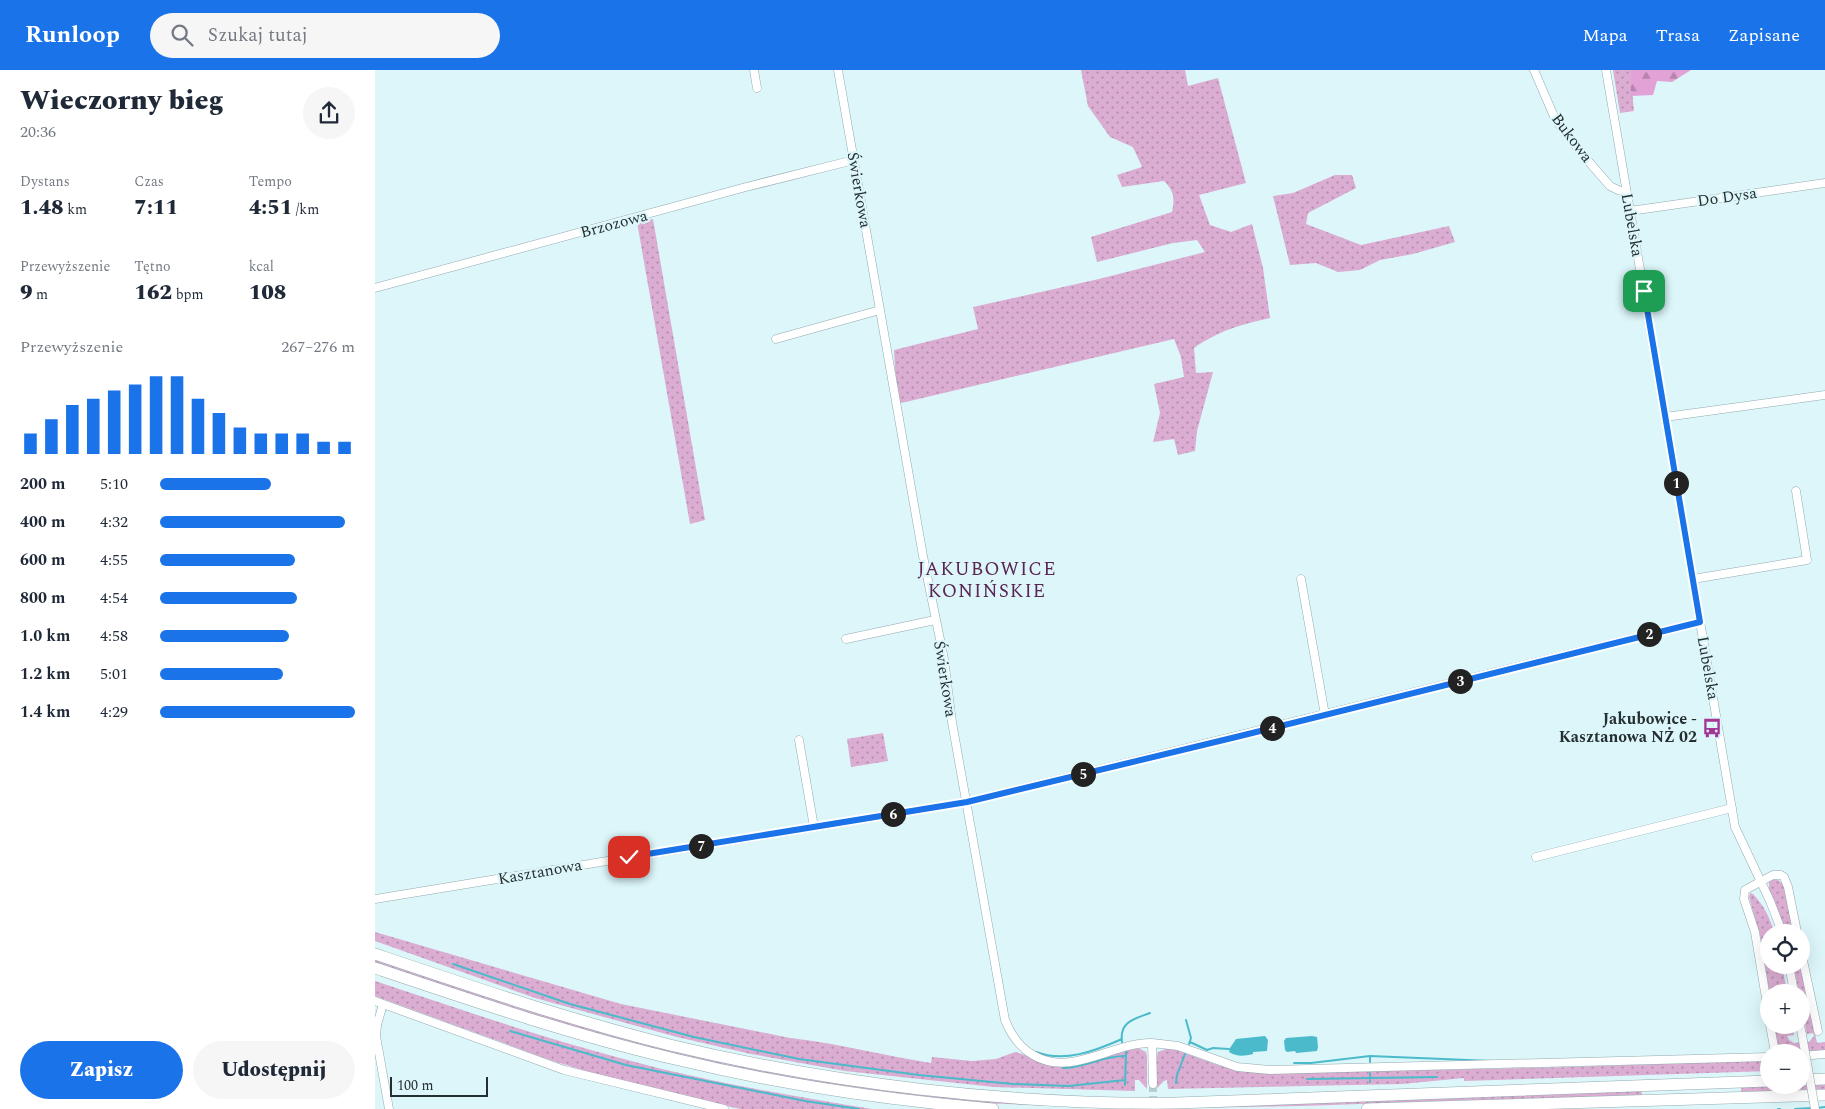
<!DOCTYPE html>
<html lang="pl">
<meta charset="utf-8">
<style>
:root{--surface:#fff;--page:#f6f6f7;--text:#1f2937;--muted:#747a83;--accent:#1a73e8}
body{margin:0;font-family:Spectral,serif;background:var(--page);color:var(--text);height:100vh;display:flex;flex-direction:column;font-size:19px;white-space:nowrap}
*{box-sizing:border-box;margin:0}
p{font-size:16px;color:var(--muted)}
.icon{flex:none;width:28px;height:28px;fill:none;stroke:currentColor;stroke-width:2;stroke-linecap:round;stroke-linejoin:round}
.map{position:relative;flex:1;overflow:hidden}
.drawer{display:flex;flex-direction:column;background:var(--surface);width:375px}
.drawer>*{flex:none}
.fabs{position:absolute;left:1385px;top:854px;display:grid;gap:10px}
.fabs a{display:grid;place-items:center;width:50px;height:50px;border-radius:50%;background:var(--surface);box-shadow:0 5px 20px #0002;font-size:25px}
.scale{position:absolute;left:15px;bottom:12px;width:98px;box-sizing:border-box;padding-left:5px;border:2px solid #252f30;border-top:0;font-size:14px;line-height:18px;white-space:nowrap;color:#252f30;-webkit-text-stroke:4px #dcf6fa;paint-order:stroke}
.pin{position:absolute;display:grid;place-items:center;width:42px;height:42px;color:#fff;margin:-21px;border-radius:10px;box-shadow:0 2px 8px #0006}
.km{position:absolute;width:25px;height:25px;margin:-12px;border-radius:50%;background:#222;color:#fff;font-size:14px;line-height:25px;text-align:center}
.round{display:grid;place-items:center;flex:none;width:52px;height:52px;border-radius:26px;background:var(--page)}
.summary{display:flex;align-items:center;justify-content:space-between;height:85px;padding:0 20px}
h1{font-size:28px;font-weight:800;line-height:38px}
.metrics{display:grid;grid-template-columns:repeat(3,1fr);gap:8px;height:85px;padding:5px 20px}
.metrics div{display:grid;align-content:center}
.metrics b{font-size:21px;font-weight:800}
.metrics small{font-size:14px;font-weight:400}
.metrics p{font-size:14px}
.chart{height:140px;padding:10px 20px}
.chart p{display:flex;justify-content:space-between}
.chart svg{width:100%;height:90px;margin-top:5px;stroke:var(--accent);stroke-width:6}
.cta{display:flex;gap:10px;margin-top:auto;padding:10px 20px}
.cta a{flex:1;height:58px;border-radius:30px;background:var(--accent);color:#fff;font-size:20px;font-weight:800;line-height:58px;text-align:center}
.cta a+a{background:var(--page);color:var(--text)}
ul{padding:0 20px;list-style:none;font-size:16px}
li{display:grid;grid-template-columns:80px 60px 1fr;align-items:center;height:38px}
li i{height:12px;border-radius:6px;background:var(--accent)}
header{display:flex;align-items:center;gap:30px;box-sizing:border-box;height:70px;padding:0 25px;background:var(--accent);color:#fff}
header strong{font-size:24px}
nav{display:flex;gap:28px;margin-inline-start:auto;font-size:18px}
.search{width:350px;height:45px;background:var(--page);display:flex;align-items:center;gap:12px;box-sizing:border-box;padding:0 18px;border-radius:28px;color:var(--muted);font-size:19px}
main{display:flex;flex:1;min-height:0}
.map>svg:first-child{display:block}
.grass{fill:url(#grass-dots)}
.forest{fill:url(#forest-firs)}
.water{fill:#4bbaca}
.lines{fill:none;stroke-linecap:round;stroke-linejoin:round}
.stream{stroke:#4bbaca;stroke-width:2}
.minor-tunnel{stroke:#b7ced2;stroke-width:8;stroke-dasharray:8 4;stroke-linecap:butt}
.minor-casing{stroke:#92aaae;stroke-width:9}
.highway-casing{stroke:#92aaae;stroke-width:12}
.minor{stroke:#fff;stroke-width:8}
.highway{stroke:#fff;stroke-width:11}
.minor-bridge-casing{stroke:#92aaae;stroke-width:9;stroke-linecap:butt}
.minor-bridge{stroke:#fff;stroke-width:8}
.route-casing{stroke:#fff;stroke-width:10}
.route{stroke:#1a73e8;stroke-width:6}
.labels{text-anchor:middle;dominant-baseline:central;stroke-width:4.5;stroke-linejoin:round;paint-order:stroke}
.street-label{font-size:16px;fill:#252f30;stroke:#dcf6fa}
.poi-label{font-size:16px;font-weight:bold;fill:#252f30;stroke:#dcf6fa;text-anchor:end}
.quarter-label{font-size:19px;letter-spacing:1px;fill:#5a2553;stroke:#dcf6fa}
</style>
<header>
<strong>Runloop</strong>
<div class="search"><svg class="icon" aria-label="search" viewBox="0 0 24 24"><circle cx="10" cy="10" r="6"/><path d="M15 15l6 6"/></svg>Szukaj tutaj</div>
<nav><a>Mapa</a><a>Trasa</a><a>Zapisane</a></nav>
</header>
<main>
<section class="drawer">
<div class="summary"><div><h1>Wieczorny bieg</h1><p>20:36</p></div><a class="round"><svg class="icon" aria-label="share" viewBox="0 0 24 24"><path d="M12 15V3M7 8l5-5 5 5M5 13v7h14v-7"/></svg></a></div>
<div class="metrics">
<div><p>Dystans</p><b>1.48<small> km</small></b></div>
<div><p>Czas</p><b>7:11</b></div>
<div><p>Tempo</p><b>4:51<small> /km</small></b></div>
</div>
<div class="metrics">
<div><p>Przewyższenie</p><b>9<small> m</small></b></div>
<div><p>Tętno</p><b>162<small> bpm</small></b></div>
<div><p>kcal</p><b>108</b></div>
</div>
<div class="chart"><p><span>Przewyższenie</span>267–276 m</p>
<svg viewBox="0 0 160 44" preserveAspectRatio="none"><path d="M5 44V34M15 44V27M25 44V20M35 44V17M45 44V13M55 44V10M65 44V6M75 44V6M85 44V17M95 44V24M105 44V31M115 44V34M125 44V34M135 44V34M145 44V38M155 44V38"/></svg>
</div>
<ul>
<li><b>200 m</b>5:10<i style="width:57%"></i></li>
<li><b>400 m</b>4:32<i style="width:95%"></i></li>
<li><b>600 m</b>4:55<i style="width:69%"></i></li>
<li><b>800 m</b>4:54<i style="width:70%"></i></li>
<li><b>1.0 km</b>4:58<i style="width:66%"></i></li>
<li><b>1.2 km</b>5:01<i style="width:63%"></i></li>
<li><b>1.4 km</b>4:29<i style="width:100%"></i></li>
</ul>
<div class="cta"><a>Zapisz</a><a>Udostępnij</a></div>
</section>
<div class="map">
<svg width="1450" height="1039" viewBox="0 0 1450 1039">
<defs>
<pattern id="grass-dots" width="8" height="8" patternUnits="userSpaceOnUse" patternTransform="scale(1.25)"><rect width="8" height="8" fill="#dbadd2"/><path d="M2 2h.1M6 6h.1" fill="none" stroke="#b18dab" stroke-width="1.8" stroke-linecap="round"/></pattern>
<pattern id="forest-firs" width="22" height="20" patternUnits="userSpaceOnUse" patternTransform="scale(1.25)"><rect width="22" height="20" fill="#e2a2d6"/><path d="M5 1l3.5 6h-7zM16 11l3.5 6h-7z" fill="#b784ae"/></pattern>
</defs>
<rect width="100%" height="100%" fill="#dcf6fa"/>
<!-- grass -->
<path class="grass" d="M706,0H810L813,16L843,8L871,113L824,125L835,155L856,162L877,154L888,198L895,248C865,255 845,260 819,278L821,303L838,302L822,361L820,381L803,385L799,369L778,372L785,343L779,314L809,307L806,287L799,269L522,334L519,280L603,259L598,237L724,209L830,182L822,170L798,173L722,192L716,167L797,142C800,128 799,121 789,111L747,117L742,105L767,97L758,77L735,67L713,36Z
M1238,0H1255L1259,41L1245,43Z
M960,105H977L981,118L933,143L931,154L986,175L1074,156L1080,172L1038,184L1005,190L985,200L963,202L941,193L915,195L898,126L918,123Z
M278,149L330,450L315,454L262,152Z
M508,663L513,691L476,697L472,669Z
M1397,809L1403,810L1408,814L1420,862H1411L1394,822V812Z
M1375,823L1378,824C1390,837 1394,846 1399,862H1394V895H1407L1412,922H1394L1386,869L1374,827Z
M0,862L246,934L415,968C462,973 509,986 556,993L557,987L597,991L621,989L640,982C655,985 665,996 683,997C711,998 736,982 763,978L771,982L772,987V1019L764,1010H760V1021L619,1017L470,1001L376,984L302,967L160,928L0,871Z
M0,889L290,978L636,1031L1266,1020L1267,1025C1163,1029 1060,1031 957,1035C830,1039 703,1039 576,1031C442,1018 308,991 178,953C118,935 59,914 0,895Z
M1418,895H1426L1442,973L1450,972V981L1422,982L1405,981L1402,971L1399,955H1418L1419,965L1412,966L1414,970L1419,973L1434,972L1439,966L1438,963L1432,964L1426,936V922H1424Z
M0,911C81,938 162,966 245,988C328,1011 412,1025 497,1039H366L341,1034L223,1005L175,990L0,926Z
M793,978C813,983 831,992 850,997C863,1001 877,1002 890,1003L1196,997L1394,990V1001L1089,1011V1008L1027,1014L793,1019L792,1010L789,1011L782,1018V1014H780L781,991L783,982Z
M1450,1014V1019L1366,1022V1017Z"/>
<!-- forest -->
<path class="forest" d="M1255,0H1316L1297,12L1282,11L1278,25L1256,26Z"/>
<!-- water -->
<path class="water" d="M890,966L893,970L892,981L878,982V984C869,986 862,987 854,982L855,978L861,969Z
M937,966L942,967L943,977L942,981L921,983L920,981L912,982L910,980L909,971L911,968Z"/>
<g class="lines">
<!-- stream -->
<path class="stream" d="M78,894L195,934L319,967L424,989L544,1005L638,1014L694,1016L750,1010
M811,950L816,968L814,974
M135,961L251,995L430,1031L484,1039
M747,972C744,951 760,949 775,943
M815,972L832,980L838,978L854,979
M661,982C689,993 720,981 747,969
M995,992V986
M919,993H936L995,986L1117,991
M688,998C710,998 729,985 751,986
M995,1003V1012
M932,1009L1062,1007
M801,1013L802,1005L810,984
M750,1015L751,982
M1442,1038L1450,1037
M1403,1039H1405
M1420,1039L1437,1038"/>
<!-- minor-tunnel -->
<path class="minor-tunnel" d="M778,1014V1039"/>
<defs>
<path id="minor" d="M379,0L382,18
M463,0L548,486L569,589L577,652L630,950C636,965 644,977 658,985C697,1008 737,972 777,973L778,1014
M1159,0L1181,51L1208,85L1235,116L1243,120L1252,123
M1231,0L1360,757L1395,831L1407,862
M1255,141L1450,113
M0,218L371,117L479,90
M401,269L505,240
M1290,347L1450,325
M926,509L950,645
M1318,509L1432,490L1421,421
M471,569L560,550
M424,670L439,757
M1161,787L1357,738
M0,829L592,732L1325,552
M1426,881L1443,961
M1414,895L1419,922
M0,931L189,1000L349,1039
M8,934L2,955L1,966L14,1039
M1394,946L1380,862L1369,829L1370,820L1398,805H1406L1409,807L1413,817L1422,862
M1395,955L1400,982
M1425,955L1427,965
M777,973L803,976L862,997L895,1000L1394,987
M1426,986L1450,984"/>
<path id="highway" d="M0,884C98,917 195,950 295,975C456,1014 636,1035 802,1033L1394,1011
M0,898C101,932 201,966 304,990C407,1015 513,1030 618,1039
M1426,1010L1450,1009
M992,1039L1450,1025"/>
</defs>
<!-- minor casing -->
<use href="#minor" class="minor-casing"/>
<!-- highway casing -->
<use href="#highway" class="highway-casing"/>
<!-- minor -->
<use href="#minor" class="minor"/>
<!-- highway -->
<use href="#highway" class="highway"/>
<defs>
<path id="minor-bridge" d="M1427,965L1440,1039"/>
</defs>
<!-- minor-bridge casing -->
<use href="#minor-bridge" class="minor-bridge-casing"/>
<!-- minor-bridge -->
<use href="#minor-bridge" class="minor-bridge"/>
</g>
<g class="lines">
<defs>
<path id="route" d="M254,787L592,732L861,667L1325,552L1269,221"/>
</defs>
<!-- route casing -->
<use href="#route" class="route-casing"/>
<!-- route -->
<use href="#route" class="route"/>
</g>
<!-- icons -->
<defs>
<symbol id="bus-bare" viewBox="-9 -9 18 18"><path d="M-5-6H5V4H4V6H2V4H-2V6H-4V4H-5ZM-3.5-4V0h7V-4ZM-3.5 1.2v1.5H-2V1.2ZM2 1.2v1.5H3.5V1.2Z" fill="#a33696" stroke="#dcf6fa" stroke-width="2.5" paint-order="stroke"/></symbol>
</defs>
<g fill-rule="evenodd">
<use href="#bus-bare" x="1323" y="644" width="28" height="28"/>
</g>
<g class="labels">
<!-- street labels -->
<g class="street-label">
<text transform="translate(1197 68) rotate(53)">Bukowa</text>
<text transform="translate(484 120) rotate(80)">Świerkowa</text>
<text transform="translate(1352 127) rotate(-8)">Do Dysa</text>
<text transform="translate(239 154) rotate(-15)">Brzozowa</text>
<text transform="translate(1257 155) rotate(80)">Lubelska</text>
<text transform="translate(1333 598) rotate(80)">Lubelska</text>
<text transform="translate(570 609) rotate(81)">Świerkowa</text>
<text transform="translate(165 802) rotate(-10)">Kasztanowa</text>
</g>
<!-- poi labels -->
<g class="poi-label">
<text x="1322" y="649">Jakubowice -<tspan x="1322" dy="18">Kasztanowa NŻ 02</tspan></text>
</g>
<!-- quarter labels -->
<g class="quarter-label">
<text x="612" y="499">JAKUBOWICE<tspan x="612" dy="22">KONIŃSKIE</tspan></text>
</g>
</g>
</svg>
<div class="fabs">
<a><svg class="icon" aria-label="locate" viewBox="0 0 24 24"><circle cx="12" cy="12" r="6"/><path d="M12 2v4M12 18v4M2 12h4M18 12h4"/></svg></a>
<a>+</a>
<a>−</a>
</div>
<div class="scale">100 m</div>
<div class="pin" style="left:1269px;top:221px;background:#1e9e55"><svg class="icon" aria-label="arrive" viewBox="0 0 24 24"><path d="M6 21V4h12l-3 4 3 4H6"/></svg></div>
<div class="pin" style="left:254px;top:787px;background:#d93025"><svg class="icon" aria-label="check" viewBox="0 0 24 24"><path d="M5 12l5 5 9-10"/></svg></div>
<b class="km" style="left:1301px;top:413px">1</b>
<b class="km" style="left:1274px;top:564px">2</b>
<b class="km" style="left:1085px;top:611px">3</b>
<b class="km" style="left:897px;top:658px">4</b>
<b class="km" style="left:708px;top:704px">5</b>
<b class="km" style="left:518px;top:744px">6</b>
<b class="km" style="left:326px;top:776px">7</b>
</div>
</main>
